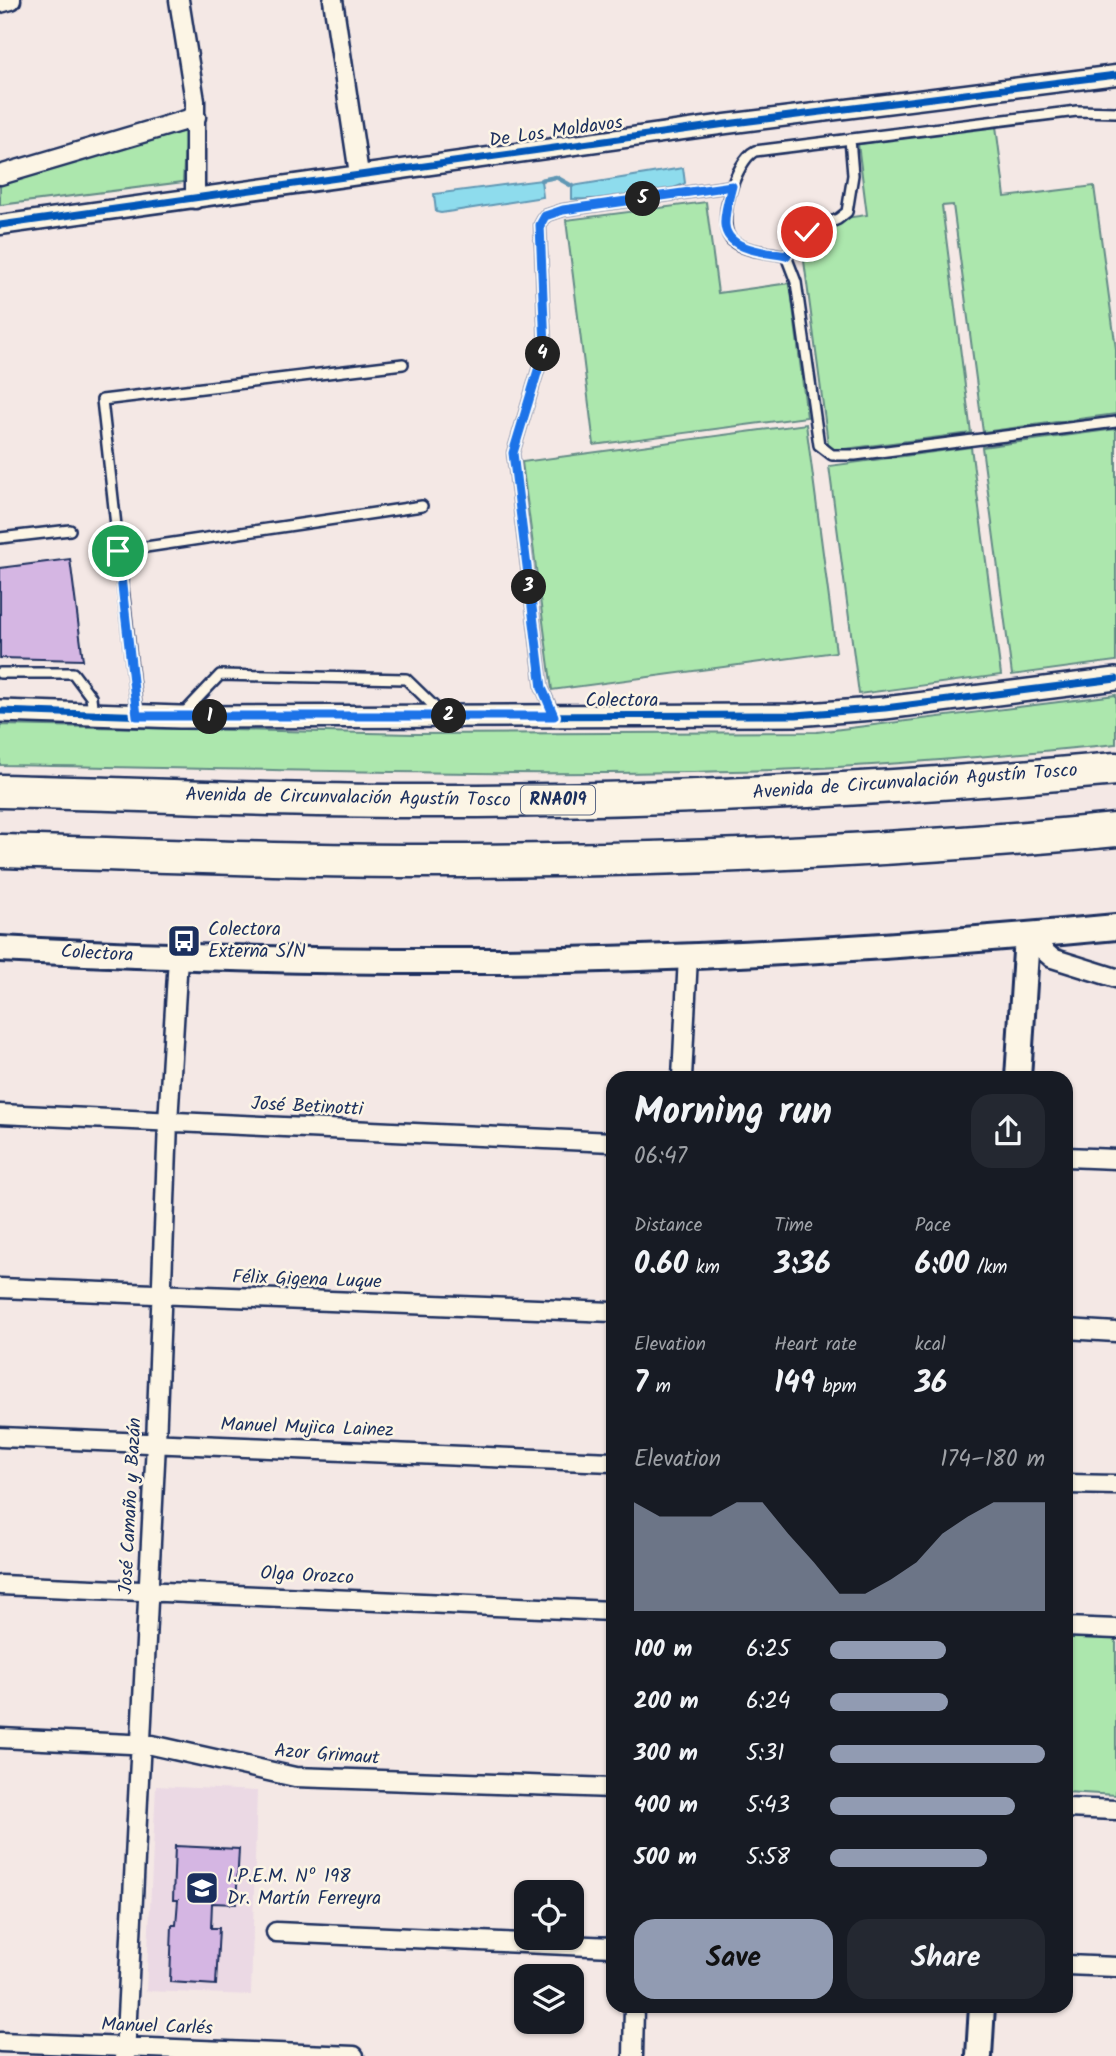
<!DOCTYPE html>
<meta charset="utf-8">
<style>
:root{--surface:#171b24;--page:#242831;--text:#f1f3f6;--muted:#9ea1a6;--accent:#919bb2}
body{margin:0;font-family:Kalam,sans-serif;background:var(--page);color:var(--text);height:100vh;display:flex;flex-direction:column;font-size:26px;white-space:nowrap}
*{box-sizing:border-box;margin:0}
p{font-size:23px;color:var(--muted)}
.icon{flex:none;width:38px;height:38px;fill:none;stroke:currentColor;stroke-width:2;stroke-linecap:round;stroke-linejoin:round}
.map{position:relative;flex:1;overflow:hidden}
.details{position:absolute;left:606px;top:1071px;width:467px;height:942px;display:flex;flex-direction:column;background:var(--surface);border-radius:21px;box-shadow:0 2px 5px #0004}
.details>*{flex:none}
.tools{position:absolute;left:514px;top:1880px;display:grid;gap:14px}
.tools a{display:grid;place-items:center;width:70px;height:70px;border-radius:14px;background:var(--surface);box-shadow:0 2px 5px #0004;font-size:35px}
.pin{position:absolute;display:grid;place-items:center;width:60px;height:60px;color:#fff;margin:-30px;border:4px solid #fff;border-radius:50%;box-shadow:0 2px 7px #0007}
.km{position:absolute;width:35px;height:35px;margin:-18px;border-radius:50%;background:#222;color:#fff;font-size:19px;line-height:35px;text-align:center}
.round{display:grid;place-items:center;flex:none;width:74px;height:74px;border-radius:21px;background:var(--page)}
.overview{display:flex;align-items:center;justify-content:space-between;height:119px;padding:0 28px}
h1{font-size:38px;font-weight:600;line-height:52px}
.figures{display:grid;grid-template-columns:repeat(3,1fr);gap:10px;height:119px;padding:7px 28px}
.figures div{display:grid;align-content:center}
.figures b{font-size:30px;font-weight:600}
.figures small{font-size:19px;font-weight:400}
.figures p{font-size:19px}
.chart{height:196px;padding:14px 28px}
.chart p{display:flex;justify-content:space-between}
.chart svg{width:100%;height:126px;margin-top:7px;fill:var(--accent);opacity:.7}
.primary-button{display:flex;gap:14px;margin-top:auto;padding:14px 28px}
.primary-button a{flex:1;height:80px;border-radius:21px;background:var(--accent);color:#111;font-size:28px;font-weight:600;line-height:80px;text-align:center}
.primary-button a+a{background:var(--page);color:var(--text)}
ul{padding:0 28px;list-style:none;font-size:23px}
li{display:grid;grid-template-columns:112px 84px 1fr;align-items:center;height:52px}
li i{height:18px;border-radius:9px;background:var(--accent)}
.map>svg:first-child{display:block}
.built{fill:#ebd9e4}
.green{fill:#ace7ad;stroke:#648b86;stroke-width:2}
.water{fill:#8edced;stroke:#6097b4;stroke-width:2}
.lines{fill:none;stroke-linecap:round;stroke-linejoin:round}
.stream{stroke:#6097b4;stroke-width:4.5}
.building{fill:#d5b6e3;stroke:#1b2f5e;stroke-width:2}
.service-casing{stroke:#1b2f5e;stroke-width:14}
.minor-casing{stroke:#1b2f5e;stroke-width:23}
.tertiary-casing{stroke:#1b2f5e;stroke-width:26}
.secondary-casing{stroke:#1b2f5e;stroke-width:30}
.motorway-casing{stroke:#1b2f5e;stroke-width:37}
.service{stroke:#fcf5e5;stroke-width:9}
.minor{stroke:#fcf5e5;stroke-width:18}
.tertiary{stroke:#fcf5e5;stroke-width:21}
.secondary{stroke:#fcf5e5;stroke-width:24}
.motorway{stroke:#fcf5e5;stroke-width:32}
.cycleway-casing{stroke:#fcf5e5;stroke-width:11}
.cycleway{stroke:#0057b8;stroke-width:7}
.route-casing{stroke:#fff;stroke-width:14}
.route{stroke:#1a73e8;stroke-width:9}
.labels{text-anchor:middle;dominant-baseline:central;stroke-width:5;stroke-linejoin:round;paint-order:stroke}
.shield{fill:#fcf5e5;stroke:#5e6a86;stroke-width:2}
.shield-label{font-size:18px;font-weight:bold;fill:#1b2f5e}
.street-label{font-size:19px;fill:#1b2f5e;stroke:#fcf5e5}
.poi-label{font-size:19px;fill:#1b2f5e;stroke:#fcf5e5;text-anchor:start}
</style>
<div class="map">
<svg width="1116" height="2056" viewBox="0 0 1116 2056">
<rect width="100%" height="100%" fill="#f4e8e5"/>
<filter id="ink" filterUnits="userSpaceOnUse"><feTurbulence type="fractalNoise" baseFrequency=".0143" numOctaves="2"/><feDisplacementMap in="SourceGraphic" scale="14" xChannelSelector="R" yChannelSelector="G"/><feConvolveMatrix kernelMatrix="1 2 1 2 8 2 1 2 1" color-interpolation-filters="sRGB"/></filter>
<g filter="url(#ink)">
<!-- built -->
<path class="built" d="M156,1786L257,1791L251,1995L146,1991Z"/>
<!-- green -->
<path class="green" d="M996,126L1005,197L1094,186L1116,349V414L983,432L953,205L942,206L971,433L829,451L801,238L838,219L867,215L858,144Z
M186,127L183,182L0,205V181Z
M706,202L718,293L790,283L807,417L594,445L566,220Z
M806,424L836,652L552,690L522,462Z
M1116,429V661L1012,675L982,447Z
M971,447L1001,675L859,694L829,466Z
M1116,695V744C1002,755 889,766 775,770C517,778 258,769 0,765V725L413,734L817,732Z
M1066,1636L1116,1639V1795L1066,1792Z"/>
<!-- water -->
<path class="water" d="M683,168L685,183C663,196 599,200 572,199V186Z
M541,180L543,197L441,213L436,212L434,194Z"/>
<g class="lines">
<!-- stream -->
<path class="stream" d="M541,180L556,177L572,186"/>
</g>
<!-- building -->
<path class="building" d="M70,559L83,660L0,658V568Z
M175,1846L239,1849L236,1904L212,1903L211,1928H219L216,1985L170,1982L172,1925H176L178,1900H173Z"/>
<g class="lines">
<defs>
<path id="service" d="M1116,112L1077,111L755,151C736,160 713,228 734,242C748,252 770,252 786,256L796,282L819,445L832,455H855L1116,422
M786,256L808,232L838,219L847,212L853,175L850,139
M0,538L70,530
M119,551L422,506
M0,673H73L91,697L93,714
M137,714L102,400L403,364
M182,715L220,675L406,679L441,713
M554,715L542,688L513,453L545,347L540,225L545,216L563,210L732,186"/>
<path id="minor" d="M179,0L195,101V199
M333,0L359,174
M0,3L11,0
M0,175L196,117
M0,225L726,124L1116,75
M1027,936L1052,958L1116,978
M682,1078L688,956
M0,1114L612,1142
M1066,1157L1116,1159
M0,1288L612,1312
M1066,1329L1116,1332
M0,1437L612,1462
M1066,1484L1116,1485
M0,1585L612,1611
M1066,1627L1116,1629
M0,1738L152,1745L295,1777L612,1788
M1066,1808L1116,1810
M276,1932L612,1947
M1066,1965L1116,1967
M0,2042L354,2056
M125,2056L156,1443L168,1122L178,958
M633,2056L634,2006"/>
<path id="tertiary" d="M0,711L180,717L796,715L885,708L1116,679"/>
<path id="secondary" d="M0,949C161,957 322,962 483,961C694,960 906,947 1116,927
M1018,1078L1027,936
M979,2056L982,2006"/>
<path id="motorway" d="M0,791C137,794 273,801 410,801C645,802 881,790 1116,769
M0,851C155,855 311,862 466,861C683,860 900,851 1116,830"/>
</defs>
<!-- service casing -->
<use href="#service" class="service-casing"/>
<!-- minor casing -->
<use href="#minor" class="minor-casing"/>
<!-- tertiary casing -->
<use href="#tertiary" class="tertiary-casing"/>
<!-- secondary casing -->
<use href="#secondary" class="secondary-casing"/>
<!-- motorway casing -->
<use href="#motorway" class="motorway-casing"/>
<!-- service -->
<use href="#service" class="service"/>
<!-- minor -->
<use href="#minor" class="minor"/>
<!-- tertiary -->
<use href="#tertiary" class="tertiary"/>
<!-- secondary -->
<use href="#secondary" class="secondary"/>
<!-- motorway -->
<use href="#motorway" class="motorway"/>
<defs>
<path id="cycleway" d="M0,225L726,124L1116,75
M0,711L180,717L796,715L885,708L1116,679"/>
</defs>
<!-- cycleway casing -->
<use href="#cycleway" class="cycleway-casing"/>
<!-- cycleway -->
<use href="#cycleway" class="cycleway"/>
</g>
</g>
<g class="lines" filter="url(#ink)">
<defs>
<path id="route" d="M118,551L137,716H554L542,688L513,453L545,347L540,225L545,216L563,210L732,186C729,198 724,213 725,225C727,251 767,252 786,256L807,232"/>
</defs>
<!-- route casing -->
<use href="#route" class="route-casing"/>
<!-- route -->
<use href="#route" class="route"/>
</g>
<!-- icons -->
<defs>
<symbol id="bus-square" viewBox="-11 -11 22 22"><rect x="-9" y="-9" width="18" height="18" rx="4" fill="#1b2f5e" stroke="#fcf5e5"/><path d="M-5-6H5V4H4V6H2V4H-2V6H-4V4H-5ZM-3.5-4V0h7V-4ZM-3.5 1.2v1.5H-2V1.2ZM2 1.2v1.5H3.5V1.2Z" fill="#fff"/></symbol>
<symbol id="school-square" viewBox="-11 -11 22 22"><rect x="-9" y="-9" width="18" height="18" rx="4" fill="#1b2f5e" stroke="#fcf5e5"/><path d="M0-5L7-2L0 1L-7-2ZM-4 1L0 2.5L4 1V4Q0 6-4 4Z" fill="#fff"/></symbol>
</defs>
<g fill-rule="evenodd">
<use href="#bus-square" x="165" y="922" width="38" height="38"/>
<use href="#school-square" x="183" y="1869" width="38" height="38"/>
</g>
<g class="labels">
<!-- shield labels -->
<rect class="shield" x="521" y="785.5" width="74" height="29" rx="5"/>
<g class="shield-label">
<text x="558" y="800">RNA019</text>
</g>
<!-- street labels -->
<g class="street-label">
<text transform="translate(556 132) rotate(-8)">De Los Moldavos</text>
<text x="622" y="701">Colectora</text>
<text transform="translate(915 782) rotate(-4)">Avenida de Circunvalación Agustín Tosco</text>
<text transform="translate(348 798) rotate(1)">Avenida de Circunvalación Agustín Tosco</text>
<text transform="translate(97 954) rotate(3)">Colectora</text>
<text transform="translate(307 1107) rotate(3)">José Betinotti</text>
<text transform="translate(307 1280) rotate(2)">Félix Gigena Luque</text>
<text transform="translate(307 1428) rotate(2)">Manuel Mujica Lainez</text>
<text transform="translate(131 1506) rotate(-87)">José Camaño y Bazán</text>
<text transform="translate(307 1576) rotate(3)">Olga Orozco</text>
<text transform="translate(327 1755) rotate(4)">Azor Grimaut</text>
<text transform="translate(157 2027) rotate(2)">Manuel Carlés</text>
</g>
<!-- poi labels -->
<g class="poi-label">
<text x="208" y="930">Colectora<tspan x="208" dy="22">Externa S/N</tspan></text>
<text x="227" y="1877">I.P.E.M. Nº 198<tspan x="227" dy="22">Dr. Martín Ferreyra</tspan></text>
</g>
</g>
</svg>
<div class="tools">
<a><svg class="icon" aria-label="locate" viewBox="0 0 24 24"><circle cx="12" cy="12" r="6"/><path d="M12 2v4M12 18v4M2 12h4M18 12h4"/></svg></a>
<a><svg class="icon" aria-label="layers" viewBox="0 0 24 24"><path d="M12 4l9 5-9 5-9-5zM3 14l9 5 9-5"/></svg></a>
</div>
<div class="pin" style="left:118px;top:551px;background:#1e9e55"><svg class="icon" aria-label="arrive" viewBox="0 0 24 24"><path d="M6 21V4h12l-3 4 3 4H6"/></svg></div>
<div class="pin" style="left:807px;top:232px;background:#d93025"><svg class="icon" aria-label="check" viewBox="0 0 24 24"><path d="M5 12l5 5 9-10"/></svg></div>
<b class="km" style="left:210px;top:717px">1</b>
<b class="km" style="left:449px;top:716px">2</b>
<b class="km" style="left:529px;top:587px">3</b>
<b class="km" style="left:543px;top:354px">4</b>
<b class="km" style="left:643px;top:199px">5</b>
<section class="details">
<div class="overview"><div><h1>Morning run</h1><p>06:47</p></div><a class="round"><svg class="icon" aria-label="share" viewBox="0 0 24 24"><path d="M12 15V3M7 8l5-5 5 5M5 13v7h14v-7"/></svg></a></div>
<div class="figures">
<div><p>Distance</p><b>0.60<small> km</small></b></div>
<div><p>Time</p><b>3:36</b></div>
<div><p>Pace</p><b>6:00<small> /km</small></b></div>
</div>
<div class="figures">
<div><p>Elevation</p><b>7<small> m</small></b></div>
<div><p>Heart rate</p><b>149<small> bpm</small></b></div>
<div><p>kcal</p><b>36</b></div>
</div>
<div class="chart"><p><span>Elevation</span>174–180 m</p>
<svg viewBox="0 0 160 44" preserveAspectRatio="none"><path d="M0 44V6L10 11L20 11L30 11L40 6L50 6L60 17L70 27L80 38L90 38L100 33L110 27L120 17L130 11L140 6L150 6L160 6V44z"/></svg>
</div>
<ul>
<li><b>100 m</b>6:25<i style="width:54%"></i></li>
<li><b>200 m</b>6:24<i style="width:55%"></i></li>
<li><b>300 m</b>5:31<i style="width:100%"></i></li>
<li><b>400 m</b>5:43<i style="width:86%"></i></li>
<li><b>500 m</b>5:58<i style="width:73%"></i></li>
</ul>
<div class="primary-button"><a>Save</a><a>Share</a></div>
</section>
</div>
